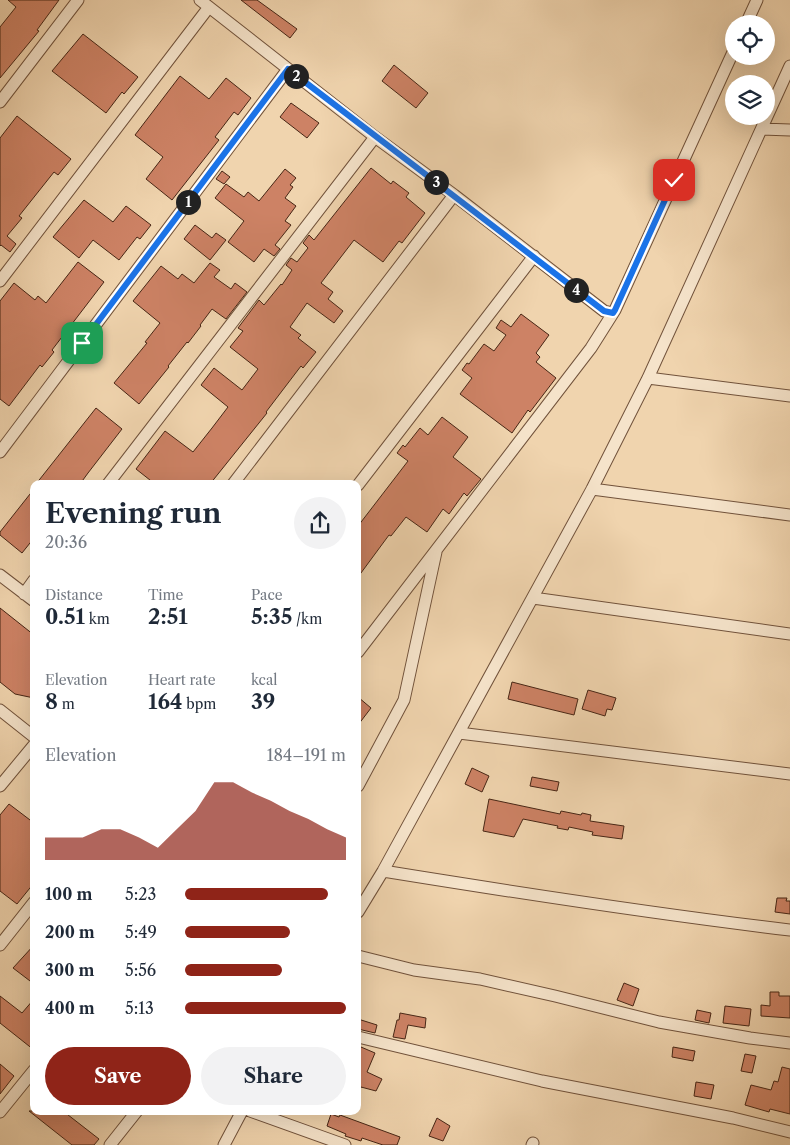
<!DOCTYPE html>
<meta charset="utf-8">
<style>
:root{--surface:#fff;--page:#f2f2f3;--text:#1f2937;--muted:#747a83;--accent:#8f2418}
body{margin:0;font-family:"Libre Caslon Text",serif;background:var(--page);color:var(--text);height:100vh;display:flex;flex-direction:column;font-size:19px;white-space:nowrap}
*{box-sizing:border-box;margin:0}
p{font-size:16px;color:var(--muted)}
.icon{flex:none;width:28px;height:28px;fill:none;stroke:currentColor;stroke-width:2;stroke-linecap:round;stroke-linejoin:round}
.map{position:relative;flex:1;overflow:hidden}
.panel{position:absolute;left:30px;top:480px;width:331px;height:635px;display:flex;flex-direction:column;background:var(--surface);border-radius:10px;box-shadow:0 5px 20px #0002}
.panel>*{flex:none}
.buttons{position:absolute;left:725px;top:15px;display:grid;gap:10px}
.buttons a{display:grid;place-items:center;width:50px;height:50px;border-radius:50%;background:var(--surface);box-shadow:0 5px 20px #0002;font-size:25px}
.pin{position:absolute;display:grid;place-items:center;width:42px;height:42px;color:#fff;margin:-21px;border-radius:10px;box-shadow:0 2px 8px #0006}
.km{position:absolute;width:25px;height:25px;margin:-12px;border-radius:50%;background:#222;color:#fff;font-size:14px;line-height:25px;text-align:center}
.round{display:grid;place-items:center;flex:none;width:52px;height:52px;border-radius:26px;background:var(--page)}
.summary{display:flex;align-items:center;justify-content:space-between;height:85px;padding:0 15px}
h1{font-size:28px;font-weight:700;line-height:38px}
.figures{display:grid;grid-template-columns:repeat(3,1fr);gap:8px;height:85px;padding:5px 15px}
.figures div{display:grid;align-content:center}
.figures b{font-size:21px;font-weight:700}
.figures small{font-size:14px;font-weight:400}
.figures p{font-size:14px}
.chart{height:140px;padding:10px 15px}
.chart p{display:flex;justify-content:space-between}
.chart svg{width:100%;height:90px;margin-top:5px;fill:var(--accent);opacity:.7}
.action{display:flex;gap:10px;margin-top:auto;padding:10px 15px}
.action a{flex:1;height:58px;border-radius:30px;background:var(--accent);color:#fff;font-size:20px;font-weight:700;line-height:58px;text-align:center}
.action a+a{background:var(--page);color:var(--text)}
ul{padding:0 15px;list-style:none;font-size:16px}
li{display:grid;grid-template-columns:80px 60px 1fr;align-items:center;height:38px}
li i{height:12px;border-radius:6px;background:var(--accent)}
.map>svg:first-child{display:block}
.building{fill:#cd8265;stroke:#472615}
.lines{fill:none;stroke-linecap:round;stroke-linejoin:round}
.minor-casing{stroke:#71523b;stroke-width:13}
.minor{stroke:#f5e3ca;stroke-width:11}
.route-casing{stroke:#fff;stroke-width:10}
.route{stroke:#1a73e8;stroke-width:6}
</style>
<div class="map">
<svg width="790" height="1145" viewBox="0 0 790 1145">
<rect width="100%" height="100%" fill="#f0d4ae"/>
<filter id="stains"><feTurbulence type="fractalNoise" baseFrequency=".004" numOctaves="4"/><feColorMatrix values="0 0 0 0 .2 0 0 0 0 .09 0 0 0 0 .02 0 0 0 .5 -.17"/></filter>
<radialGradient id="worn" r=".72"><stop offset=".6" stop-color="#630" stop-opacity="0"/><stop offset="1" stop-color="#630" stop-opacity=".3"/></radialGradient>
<!-- building -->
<path class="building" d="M8,0H59L37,30L39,31L0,78V27L16,7Z
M241,0H257L297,29L290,38Z
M83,34L138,77L124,94L122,92L106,113L52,71Z
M394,65L428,93L416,108L382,81Z
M180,76L209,99L226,78L251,98L238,115L234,112L215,137L219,140L172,200L146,179L163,157L135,135Z
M291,103L319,123L307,138L280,117Z
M17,116L71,159L58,175L54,172L19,216L22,218L7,236L16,244L10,252L1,245L0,246V138Z
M371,168L391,184L393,181L409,193L406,197L425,213L402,243L399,241L383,262L354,240L321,283L333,292L328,299L343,311L334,323L307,303L290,327L301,335L298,338L316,352L303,368L301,366L266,412L267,413L210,484H155L136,469L165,431L193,452L212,428L228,407L201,385L214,368L242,390L258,369L230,347L243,331L238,328L259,300L264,305L281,284L282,285L292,270L286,265L291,258L297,262L308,248L303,243L309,235L314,240Z
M285,169L296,178L290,185L293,187L285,198L296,206L285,221L291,225L275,245L280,249L274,256L264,249L254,262L228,242L244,221L215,198L226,184L244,197L248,192L259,201Z
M222,171L230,177L224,184L216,179Z
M84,200L113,222L126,206L151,225L140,239L137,237L119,260L93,240L79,258L53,237Z
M195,225L212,238L216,233L226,240L210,260L184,239Z
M78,262L104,282L52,350L54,352L42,367L40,365L9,406L0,399V301L14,283L35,300L38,296L46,303Z
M210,263L220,270L214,277L231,289L235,283L247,292L226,319L212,309L200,325L201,326L188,343L187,342L168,366L169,367L139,404L114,383L147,343L145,342L160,323L133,301L161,266L178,279L182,274L194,283Z
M521,314L549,335L536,353L540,357L536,362L556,378L530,412L528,410L512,433L460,394L472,378L462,370L467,363L469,364L484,344L494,351L506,335L496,328L501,320L511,327Z
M96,408L122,429L88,473L80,484H36Z
M442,417L468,437L453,457L481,479L467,496L464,493L449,514L443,509L427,532L406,517L391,536L389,535L358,577V526L408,461L397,453L403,445L405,447L420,428L428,435Z
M34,489V538L22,553L0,535V532Z
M0,608L34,635V698L15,694L0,682Z
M512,682L578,699L574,715L508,699Z
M588,690L616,698L612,710L607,709L605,716L582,709Z
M358,697L371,708L358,725Z
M472,768L489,776L482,792L465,784Z
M532,777L559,782L557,791L530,786Z
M489,799L560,814L561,811L581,815L582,813L591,815L590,821L624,826L622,839L592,835L593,832L569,827L568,830L557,828L558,826L523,819L514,837L483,831Z
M9,804L34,823V883L17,904L0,891V815Z
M777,898H787L786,901H790V914L775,912Z
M34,945V984L13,968Z
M624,983L639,989L633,1006L617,1000Z
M770,992H779V996H790V1018L761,1016V1005L770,1006Z
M0,996L22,1013L34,999V1050L0,1023Z
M725,1006L751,1009L749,1026L723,1023Z
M697,1010L711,1013L709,1023L695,1020Z
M400,1013L426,1018L425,1028L408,1025L405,1039L393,1037L397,1020H399Z
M358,1019L377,1025L375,1033L358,1029Z
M361,1047L375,1053L367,1072L382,1079L376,1091L361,1087L358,1095V1056Z
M673,1047L695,1051L693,1061L672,1057Z
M745,1054L756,1056L752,1073L741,1071Z
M0,1064L14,1076L0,1094Z
M782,1067L790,1069V1114L770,1109L769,1112L745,1105L751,1085L771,1090L774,1081L778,1082Z
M696,1082L714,1085L711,1099L694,1096Z
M29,1111H63L99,1139L94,1145H72Z
M331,1114L339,1117L340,1115L400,1137L397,1145H383L362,1138L361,1141L345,1136L346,1134L327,1126Z
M437,1118L450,1126L443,1141L429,1136Z"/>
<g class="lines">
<defs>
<path id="minor" d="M200,0L375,137L454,195L604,311L613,313
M746,24L757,0
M0,102L78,0
M762,129L790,130
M0,281L209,7
M648,378L790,396
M0,452L288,69
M108,484L375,137
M233,484L454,195
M358,485L534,256
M592,489L790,515
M0,575L34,601
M24,594L34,580
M533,598L790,634
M358,652L591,348L615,310L734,50
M0,710L34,737
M459,733L790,774
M0,786L34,745
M358,786L404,700L436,552
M383,871C519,893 654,914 790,930
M358,912L383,871L592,489L648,378L790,66
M0,945L34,902
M358,956L414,970L480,979L555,996L659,1022L750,1038L790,1043
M358,1037L542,1081L733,1118L790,1132
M250,1111L345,1145
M0,1112L34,1070
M110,1145L137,1111
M224,1145L242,1111
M532,1145L533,1143"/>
</defs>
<!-- minor casing -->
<use href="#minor" class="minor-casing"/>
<!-- minor -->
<use href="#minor" class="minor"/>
</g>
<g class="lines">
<defs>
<path id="route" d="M82,343L288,69L604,311L613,313L615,310L674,180"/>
</defs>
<!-- route casing -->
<use href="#route" class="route-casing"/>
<!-- route -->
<use href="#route" class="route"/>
</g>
<rect width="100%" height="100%" filter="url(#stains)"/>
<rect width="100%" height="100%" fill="url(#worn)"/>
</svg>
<div class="buttons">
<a><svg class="icon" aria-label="locate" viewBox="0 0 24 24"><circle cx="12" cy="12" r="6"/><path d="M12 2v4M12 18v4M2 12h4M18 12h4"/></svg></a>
<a><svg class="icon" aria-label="layers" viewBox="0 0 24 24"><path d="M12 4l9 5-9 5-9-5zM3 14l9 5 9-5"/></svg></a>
</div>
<div class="pin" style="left:82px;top:343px;background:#1e9e55"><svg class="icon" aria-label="arrive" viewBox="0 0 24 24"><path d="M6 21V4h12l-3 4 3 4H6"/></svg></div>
<div class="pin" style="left:674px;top:180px;background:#d93025"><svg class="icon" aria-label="check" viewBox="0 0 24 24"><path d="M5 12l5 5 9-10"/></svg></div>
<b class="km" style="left:188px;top:202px">1</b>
<b class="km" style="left:296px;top:76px">2</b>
<b class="km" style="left:436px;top:182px">3</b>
<b class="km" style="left:576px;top:290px">4</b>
<section class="panel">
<div class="summary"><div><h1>Evening run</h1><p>20:36</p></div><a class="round"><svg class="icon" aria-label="share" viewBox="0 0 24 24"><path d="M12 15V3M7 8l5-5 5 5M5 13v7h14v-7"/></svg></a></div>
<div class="figures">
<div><p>Distance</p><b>0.51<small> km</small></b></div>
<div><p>Time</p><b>2:51</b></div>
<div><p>Pace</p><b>5:35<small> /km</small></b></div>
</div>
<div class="figures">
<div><p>Elevation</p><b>8<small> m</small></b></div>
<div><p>Heart rate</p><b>164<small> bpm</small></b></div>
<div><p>kcal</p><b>39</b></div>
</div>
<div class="chart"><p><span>Elevation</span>184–191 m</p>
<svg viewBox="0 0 160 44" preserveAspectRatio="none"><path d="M0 44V33L10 33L20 33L30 29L40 29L50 33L60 38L70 29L80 20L90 6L100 6L110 11L120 15L130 20L140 24L150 29L160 33V44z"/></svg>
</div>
<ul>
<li><b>100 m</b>5:23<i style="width:89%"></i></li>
<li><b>200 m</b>5:49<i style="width:65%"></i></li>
<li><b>300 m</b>5:56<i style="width:60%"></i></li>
<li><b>400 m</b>5:13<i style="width:100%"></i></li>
</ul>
<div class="action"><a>Save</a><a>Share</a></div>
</section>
</div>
